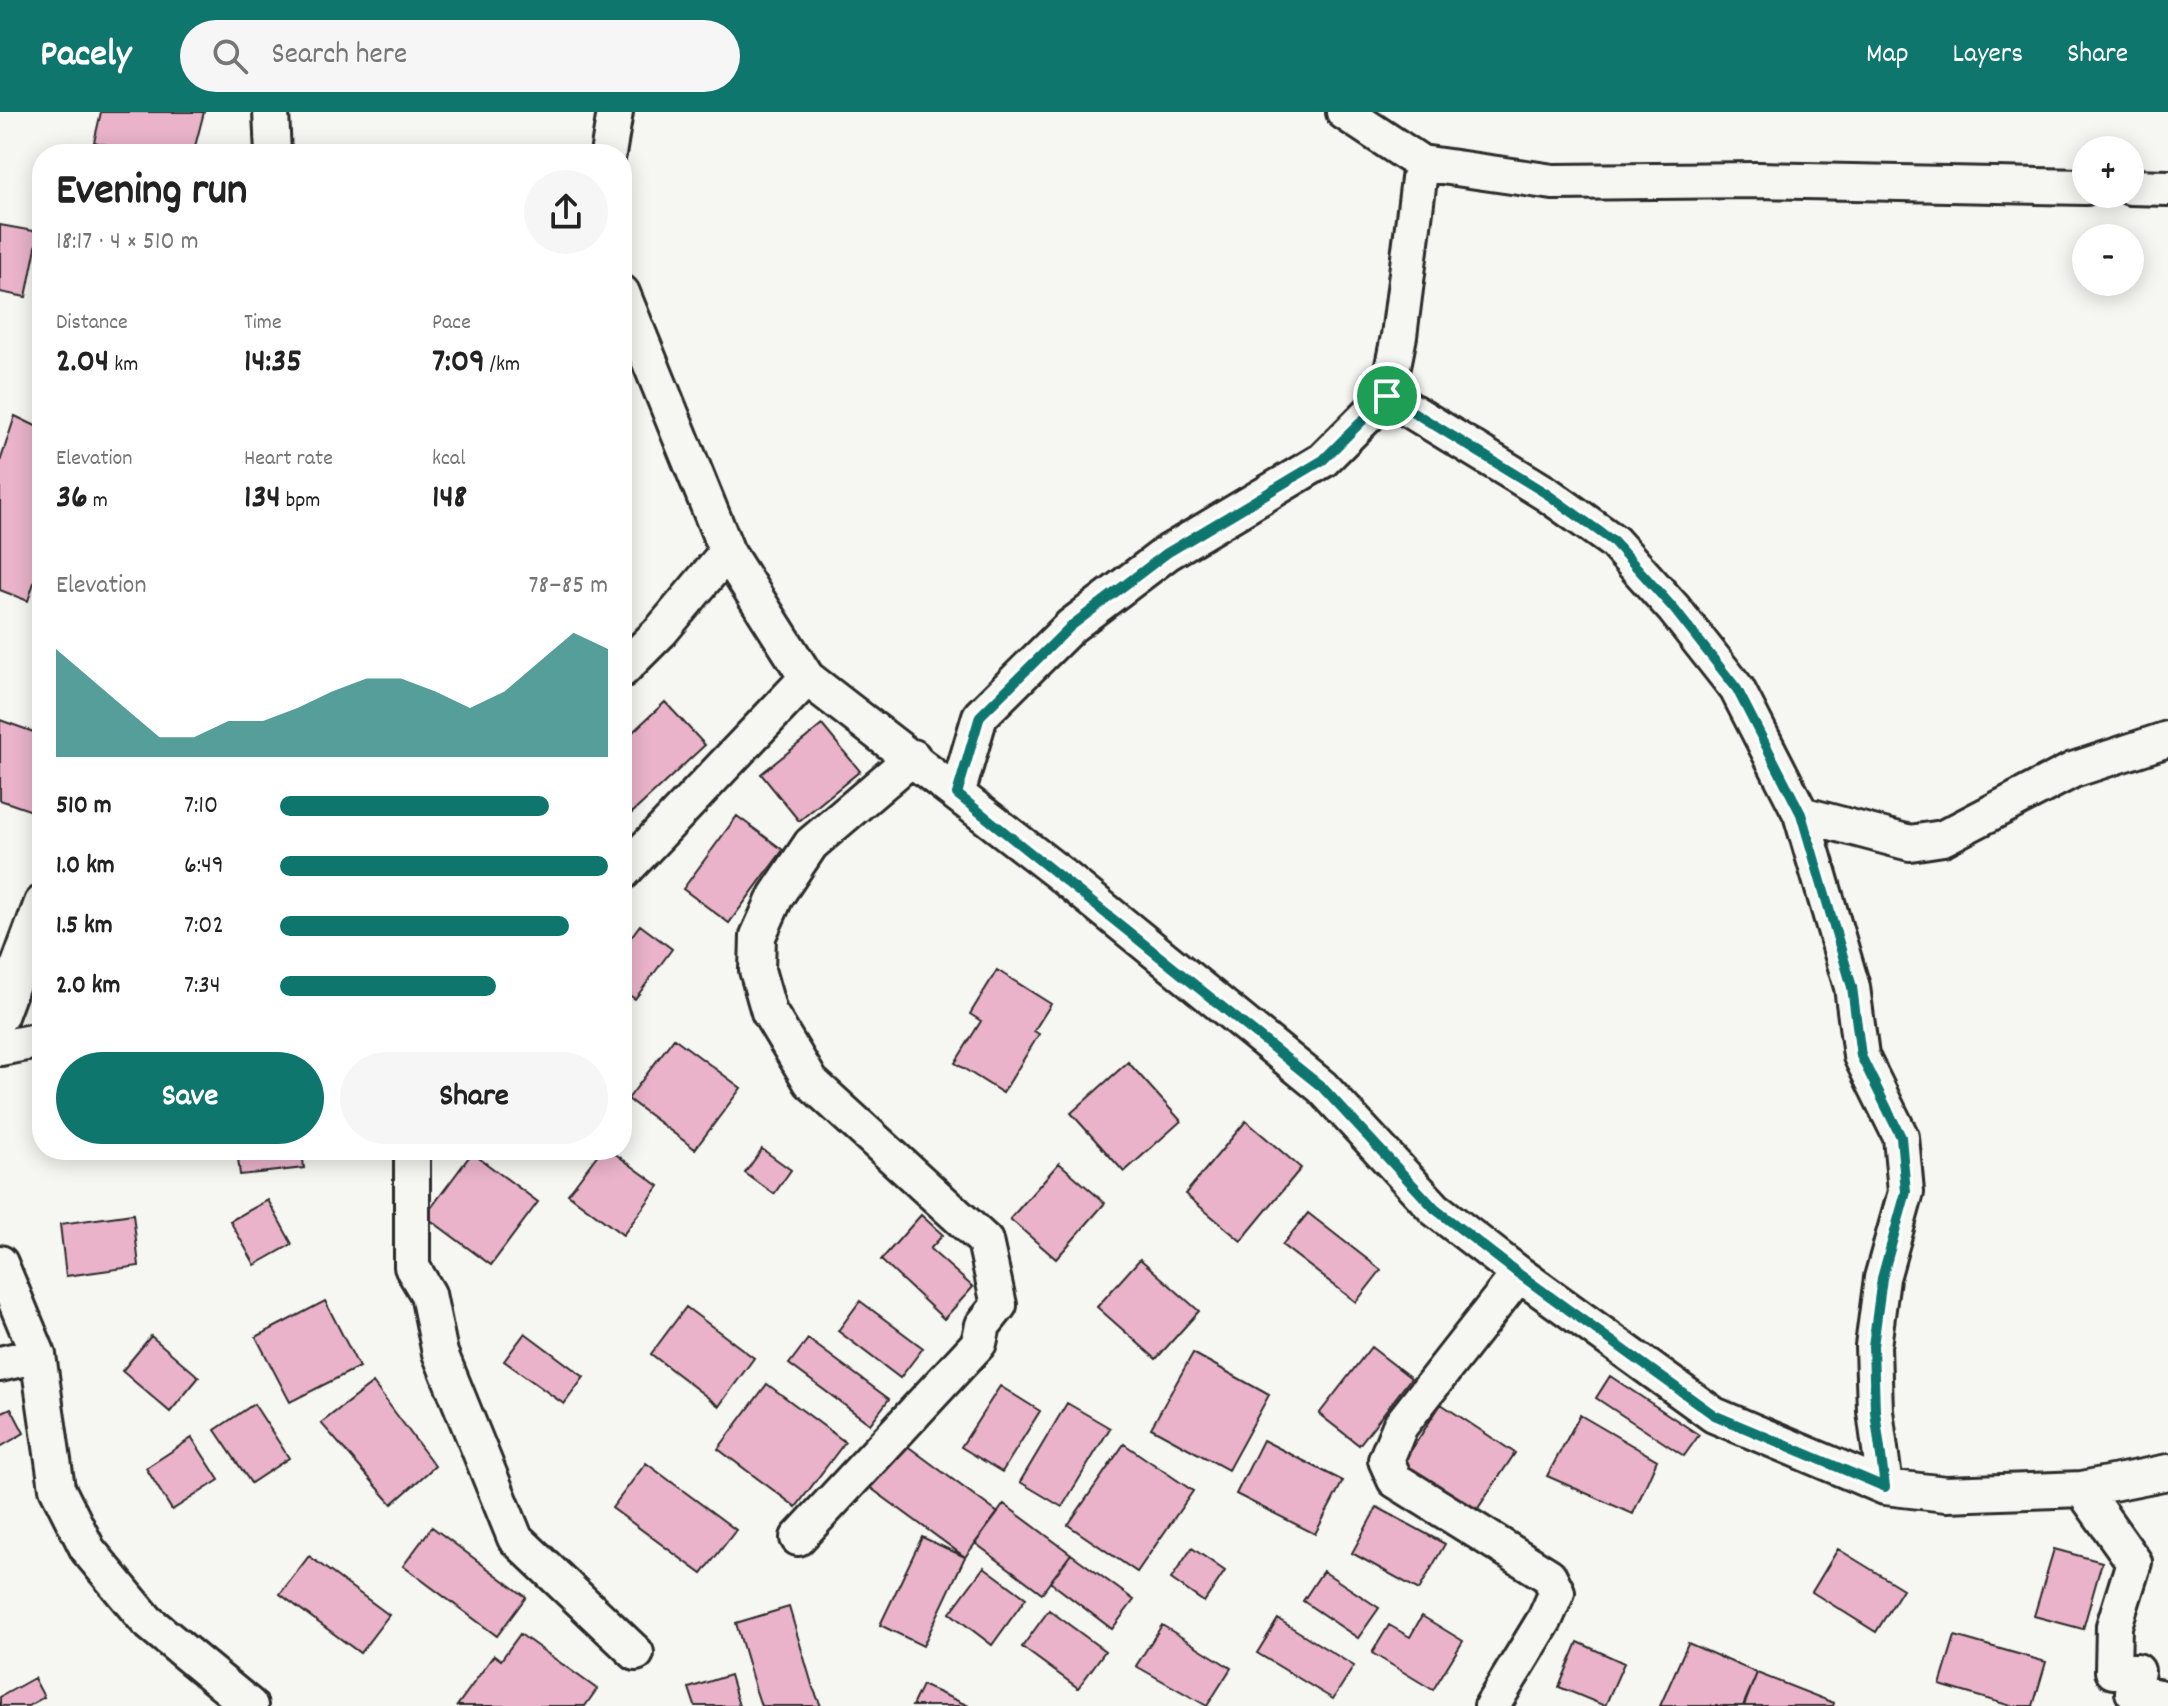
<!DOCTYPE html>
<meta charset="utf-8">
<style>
:root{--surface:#fff;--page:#f6f6f6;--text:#222;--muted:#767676;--accent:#0f766e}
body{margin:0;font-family:Dekko,sans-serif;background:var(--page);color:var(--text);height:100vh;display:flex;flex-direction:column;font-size:30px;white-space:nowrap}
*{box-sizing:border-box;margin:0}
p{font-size:26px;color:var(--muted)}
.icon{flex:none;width:44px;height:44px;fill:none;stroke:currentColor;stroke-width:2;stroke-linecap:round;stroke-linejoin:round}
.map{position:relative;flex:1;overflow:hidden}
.panel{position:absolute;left:32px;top:32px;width:600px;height:1016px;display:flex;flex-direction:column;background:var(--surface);border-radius:32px;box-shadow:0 4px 20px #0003}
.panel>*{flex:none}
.controls{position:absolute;left:2072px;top:24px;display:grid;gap:16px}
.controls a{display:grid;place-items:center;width:72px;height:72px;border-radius:50%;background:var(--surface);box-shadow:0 4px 20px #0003;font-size:40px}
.pin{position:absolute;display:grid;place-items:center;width:68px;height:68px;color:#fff;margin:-34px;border:4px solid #fff;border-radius:50%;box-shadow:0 2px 8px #0007}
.round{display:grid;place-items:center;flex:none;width:84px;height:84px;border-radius:42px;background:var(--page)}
.headline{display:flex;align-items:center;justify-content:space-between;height:136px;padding:0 24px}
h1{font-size:44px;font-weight:800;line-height:60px}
.figures{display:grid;grid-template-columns:repeat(3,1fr);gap:12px;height:136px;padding:8px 24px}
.figures div{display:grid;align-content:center}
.figures b{font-size:34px;font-weight:800}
.figures small{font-size:22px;font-weight:400}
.figures p{font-size:22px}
.chart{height:224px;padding:16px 24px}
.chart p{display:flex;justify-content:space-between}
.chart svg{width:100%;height:144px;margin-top:8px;fill:var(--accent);opacity:.7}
.cta{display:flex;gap:16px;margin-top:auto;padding:16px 24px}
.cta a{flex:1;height:92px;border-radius:48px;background:var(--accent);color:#fff;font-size:32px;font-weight:800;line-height:92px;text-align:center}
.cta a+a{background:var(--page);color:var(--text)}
ul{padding:0 24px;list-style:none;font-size:26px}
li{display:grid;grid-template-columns:128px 96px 1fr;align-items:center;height:60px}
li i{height:20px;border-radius:10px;background:var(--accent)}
header{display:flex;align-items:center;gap:48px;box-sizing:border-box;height:112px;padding:0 40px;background:var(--accent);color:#fff}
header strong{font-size:38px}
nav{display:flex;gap:44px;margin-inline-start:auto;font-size:28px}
.search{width:560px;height:72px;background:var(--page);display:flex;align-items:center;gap:20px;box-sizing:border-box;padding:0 28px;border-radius:44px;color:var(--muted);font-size:30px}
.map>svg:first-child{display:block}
.building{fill:#eab3ca;stroke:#2b2b2b;stroke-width:2}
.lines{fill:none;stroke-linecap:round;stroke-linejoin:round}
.minor-casing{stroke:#2b2b2b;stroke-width:40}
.minor{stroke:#f6f6f2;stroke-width:34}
.route-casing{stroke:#fff;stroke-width:16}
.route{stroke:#0f766e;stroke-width:10}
</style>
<header>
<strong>Pacely</strong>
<div class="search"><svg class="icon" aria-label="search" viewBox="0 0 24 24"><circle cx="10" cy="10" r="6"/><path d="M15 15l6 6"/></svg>Search here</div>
<nav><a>Map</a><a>Layers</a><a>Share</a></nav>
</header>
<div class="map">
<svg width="2168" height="1594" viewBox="0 0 2168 1594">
<rect width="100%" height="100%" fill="#f6f6f2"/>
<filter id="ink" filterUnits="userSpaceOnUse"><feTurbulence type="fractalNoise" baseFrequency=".0125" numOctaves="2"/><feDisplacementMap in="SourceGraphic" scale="16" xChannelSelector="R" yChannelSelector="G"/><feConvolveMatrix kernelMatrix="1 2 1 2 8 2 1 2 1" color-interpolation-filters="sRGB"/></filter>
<g filter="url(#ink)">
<!-- building -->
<path class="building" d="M101,0H204L193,42H143L94,30Z
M0,113L39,120L26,185L0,180Z
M15,304L42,317V446L28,489L0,478V350Z
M665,590L705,633L632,701L622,691V630Z
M0,608L42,623V673L32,699L0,688Z
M822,613L860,659L799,709L761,662Z
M737,704L783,738L729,811L683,777Z
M640,813L672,837L635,887L622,878V837Z
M997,858L1051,892L1034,919L1039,922L1003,981L955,951L981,909L970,902Z
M674,926L741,976L695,1037L628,987Z
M1128,950L1181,1009L1124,1060L1071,1001Z
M1246,1009L1301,1056L1241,1129L1185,1082Z
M762,1037L791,1058L774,1082L745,1061Z
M237,1038H302L304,1056L240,1063Z
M601,1038H610L659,1074L623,1123L568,1082Z
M472,1041L538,1090L491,1153L425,1104Z
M1059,1051L1105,1091L1056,1147L1010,1107Z
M268,1088L292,1132L255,1153L230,1109Z
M1308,1101L1381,1158L1356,1190L1282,1133Z
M133,1102L139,1154L66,1164L60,1112Z
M921,1103L943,1123L930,1137L973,1175L944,1207L881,1148Z
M1140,1147L1199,1199L1156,1247L1097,1195Z
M325,1189L359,1255L290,1290L256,1225Z
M860,1189L923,1236L900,1266L838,1219Z
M686,1195L754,1246L719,1294L651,1242Z
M525,1221L584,1265L564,1292L504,1249Z
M151,1224L199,1265L170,1300L122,1259Z
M808,1227L889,1287L870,1312L789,1252Z
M1371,1235L1411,1266L1359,1333L1319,1302Z
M1193,1241L1269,1283L1228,1358L1151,1316Z
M1610,1264L1699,1323L1684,1344L1596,1286Z
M373,1271L435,1354L392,1392L321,1311Z
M767,1272L845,1330L796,1395L718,1337Z
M1000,1274L1040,1299L1002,1360L961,1335Z
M1067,1291L1110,1316L1062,1395L1020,1370Z
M254,1292L289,1346L251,1371L215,1318Z
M1441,1292L1515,1341L1474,1402L1401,1354Z
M11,1296L24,1321L0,1335V1301Z
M1580,1303L1657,1348L1633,1402L1547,1364Z
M192,1326L219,1368L172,1398L146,1356Z
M1263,1328L1343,1369L1315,1422L1236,1382Z
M902,1330L998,1401L965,1445L868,1374Z
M1124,1332L1193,1379L1137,1460L1068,1413Z
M646,1351L736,1418L702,1462L612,1396Z
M1004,1392L1071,1442L1042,1481L975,1431Z
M1377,1395L1445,1432L1419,1478L1352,1441Z
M432,1415L526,1485L497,1524L403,1454Z
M922,1425L965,1445L923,1534L880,1513Z
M1192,1436L1225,1459L1204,1490L1171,1467Z
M1838,1437L1903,1477L1876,1520L1812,1480Z
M2054,1437L2102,1450L2083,1517L2034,1504Z
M1071,1442L1134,1488L1112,1517L1050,1470Z
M309,1444L389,1503L360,1541L280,1482Z
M984,1455L1026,1486L992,1533L950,1501Z
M1323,1459L1379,1496L1358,1526L1303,1489Z
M789,1495L813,1576L821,1594H761L756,1579L736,1511Z
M1049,1498L1105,1539L1078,1576L1022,1535Z
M1422,1504L1463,1529L1433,1578L1372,1541L1389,1513L1410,1525Z
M1278,1507L1354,1554L1333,1587L1257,1541Z
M1162,1513L1231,1556L1207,1594L1136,1554Z
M520,1522L597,1577L585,1594H457L494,1543L501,1548Z
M1955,1524L2046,1550L2033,1594H2011L1940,1573Z
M1578,1530L1624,1551L1605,1594L1559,1575Z
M1688,1531L1757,1561L1743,1594H1660Z
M1757,1561L1834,1591L1833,1594H1744Z
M730,1563L739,1594H695L689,1576Z
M34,1566L44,1585L28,1594H0V1585Z
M922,1573L969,1594H912Z"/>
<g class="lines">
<defs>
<path id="minor" d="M271,0L273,42
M1344,0L1421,51L1553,70L1758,68L2086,75
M608,42L615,0
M2130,75L2168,76
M622,181L727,440L807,566L1059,761L1322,975L1435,1097L1519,1162L1714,1303L1885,1375L1946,1382L2082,1377L2168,1360
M1387,284L1547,382L1614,430L1674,497L1737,577L1801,702L1852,875L1861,944L1901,1025L1906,1080L1882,1166L1873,1234L1875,1299L1885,1375
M622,558L661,519L727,440
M957,682L980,604L1071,514L1167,441L1323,348L1387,284L1399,224L1421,51
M1801,702L1910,731L1943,726L2073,658L2168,627
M622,761L807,566
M0,904L42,791
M0,936L42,928
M412,1038V1155L428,1182L440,1241L515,1426L636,1541
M0,1151L38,1243L57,1376L88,1438L147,1509L250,1594
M0,1252L38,1243
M2082,1377L2134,1450L2114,1514L2113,1559H2137L2133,1580L2168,1587
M798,1426L979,1231L983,1213L999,1193L985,1129L811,970L769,900L757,858L758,824L776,784L811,732L913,645
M1492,1594L1545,1507L1557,1480L1549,1464L1395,1368L1386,1348L1400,1314L1519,1162"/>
</defs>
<!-- minor casing -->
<use href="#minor" class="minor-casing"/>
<!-- minor -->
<use href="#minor" class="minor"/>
</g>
</g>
<g class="lines" filter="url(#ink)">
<defs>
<path id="route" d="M1387,284L1547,382L1614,430L1674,497L1737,577L1801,702L1852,875L1861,944L1901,1025L1906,1080L1882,1166L1873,1234L1875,1299L1885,1375L1714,1303L1519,1162L1435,1097L1322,975L957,682L980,604L1071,514L1167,441L1323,348Z"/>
</defs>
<!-- route casing -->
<use href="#route" class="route-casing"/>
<!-- route -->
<use href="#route" class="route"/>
</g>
</svg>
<div class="controls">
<a>+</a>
<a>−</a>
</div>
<div class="pin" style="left:1387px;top:284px;background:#1e9e55"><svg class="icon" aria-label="arrive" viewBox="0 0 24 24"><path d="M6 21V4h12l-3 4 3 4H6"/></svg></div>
<section class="panel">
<div class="headline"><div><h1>Evening run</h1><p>18:17 · 4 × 510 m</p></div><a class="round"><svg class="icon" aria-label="share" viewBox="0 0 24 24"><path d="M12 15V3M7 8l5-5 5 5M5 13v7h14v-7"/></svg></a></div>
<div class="figures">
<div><p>Distance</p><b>2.04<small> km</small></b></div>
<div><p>Time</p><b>14:35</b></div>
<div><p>Pace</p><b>7:09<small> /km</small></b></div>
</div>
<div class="figures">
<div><p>Elevation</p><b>36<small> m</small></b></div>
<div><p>Heart rate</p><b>134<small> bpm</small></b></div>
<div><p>kcal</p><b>148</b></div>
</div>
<div class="chart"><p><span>Elevation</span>78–85 m</p>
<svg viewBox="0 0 160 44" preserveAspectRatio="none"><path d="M0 44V11L10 20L20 29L30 38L40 38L50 33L60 33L70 29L80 24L90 20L100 20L110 24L120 29L130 24L140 15L150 6L160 11V44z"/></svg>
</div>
<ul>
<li><b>510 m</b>7:10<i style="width:82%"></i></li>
<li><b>1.0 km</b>6:49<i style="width:100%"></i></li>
<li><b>1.5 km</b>7:02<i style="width:88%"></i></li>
<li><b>2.0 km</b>7:34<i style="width:66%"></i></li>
</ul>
<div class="cta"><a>Save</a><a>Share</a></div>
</section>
</div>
